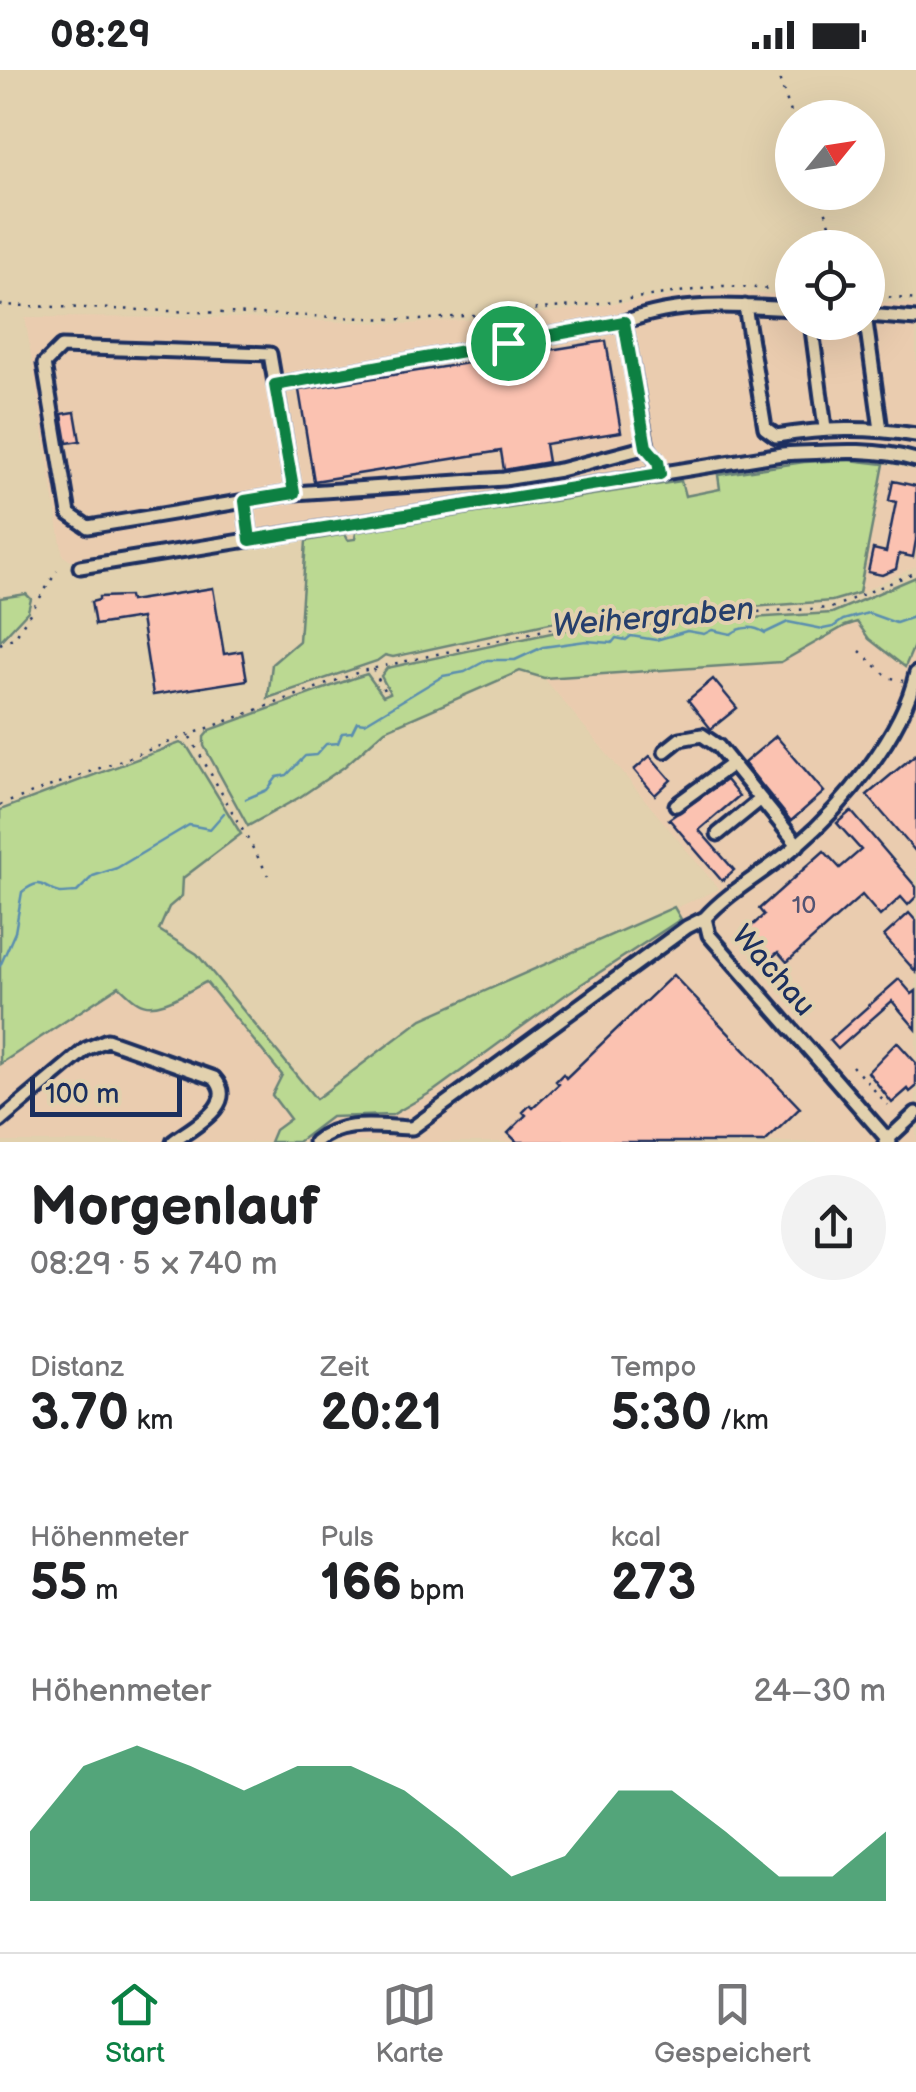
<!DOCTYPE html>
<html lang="de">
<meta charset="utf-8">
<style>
:root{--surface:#fff;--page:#f2f2f2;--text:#202124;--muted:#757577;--line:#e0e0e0;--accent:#0b8043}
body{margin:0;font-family:"Balsamiq Sans",sans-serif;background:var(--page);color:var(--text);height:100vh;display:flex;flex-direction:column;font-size:38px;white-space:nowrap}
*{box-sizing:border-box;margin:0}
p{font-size:32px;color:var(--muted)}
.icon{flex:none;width:55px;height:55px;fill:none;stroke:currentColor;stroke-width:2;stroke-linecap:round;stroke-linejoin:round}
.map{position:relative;height:1072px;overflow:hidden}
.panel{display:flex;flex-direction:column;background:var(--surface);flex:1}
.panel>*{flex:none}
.needle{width:65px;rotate:60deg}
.tools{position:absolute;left:775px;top:30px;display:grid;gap:20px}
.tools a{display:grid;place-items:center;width:110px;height:110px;border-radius:50%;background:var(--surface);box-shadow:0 10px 40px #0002;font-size:50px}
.scale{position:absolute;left:30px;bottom:25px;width:152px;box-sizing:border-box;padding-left:10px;border:5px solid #1b2f5e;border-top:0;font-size:28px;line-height:35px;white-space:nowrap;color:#1b2f5e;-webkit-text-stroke:8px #e2d1ae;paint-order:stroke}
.pin{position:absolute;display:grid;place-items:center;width:85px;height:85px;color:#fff;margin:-42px;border:5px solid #fff;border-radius:50%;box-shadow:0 2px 10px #0007}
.round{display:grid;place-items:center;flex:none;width:105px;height:105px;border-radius:52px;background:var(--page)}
.headline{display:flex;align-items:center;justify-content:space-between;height:170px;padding:0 30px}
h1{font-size:55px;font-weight:600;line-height:75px}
.figures{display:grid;grid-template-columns:repeat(3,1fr);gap:15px;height:170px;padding:10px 30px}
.figures div{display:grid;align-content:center}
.figures b{font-size:50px;font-weight:600}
.figures small{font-size:28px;font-weight:400}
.figures p{font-size:28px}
.chart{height:280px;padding:20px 30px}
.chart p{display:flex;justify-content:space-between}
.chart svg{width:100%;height:180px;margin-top:10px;fill:var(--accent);opacity:.7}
.status{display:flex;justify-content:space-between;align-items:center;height:70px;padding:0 50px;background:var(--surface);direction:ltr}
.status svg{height:28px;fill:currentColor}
.dock{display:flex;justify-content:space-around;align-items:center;height:140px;border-top:2px solid var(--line);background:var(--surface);font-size:28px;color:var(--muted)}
.dock a{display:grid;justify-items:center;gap:5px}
.dock .on{color:var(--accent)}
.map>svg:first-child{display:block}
.built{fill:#eaccaf}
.green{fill:#bbd992;stroke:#6b8478;stroke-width:2.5}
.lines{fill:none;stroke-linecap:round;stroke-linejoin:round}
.stream{stroke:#5a8eaf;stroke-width:2.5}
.building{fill:#fbc2b1;stroke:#1b2f5e;stroke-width:2.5}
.minor-casing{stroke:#1b2f5e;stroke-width:19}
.path{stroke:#1b2f5e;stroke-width:2.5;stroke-dasharray:2.5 8;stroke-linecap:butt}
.minor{stroke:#e2d1ae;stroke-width:11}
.route-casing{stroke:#fff;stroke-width:20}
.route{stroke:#0b8043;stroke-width:12}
.labels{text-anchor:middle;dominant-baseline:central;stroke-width:8;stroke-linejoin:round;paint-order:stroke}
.number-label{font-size:25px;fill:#535473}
.street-label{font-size:30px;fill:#1b2f5e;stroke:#e2d1ae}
.water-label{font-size:32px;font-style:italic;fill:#263f6c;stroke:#e2d1ae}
</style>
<div class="status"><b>08:29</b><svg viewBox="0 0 49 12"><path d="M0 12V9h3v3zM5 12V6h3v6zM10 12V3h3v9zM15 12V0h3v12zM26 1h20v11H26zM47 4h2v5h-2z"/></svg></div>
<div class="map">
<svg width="916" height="1072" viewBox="0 0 916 1072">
<rect width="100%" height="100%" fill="#e2d1ae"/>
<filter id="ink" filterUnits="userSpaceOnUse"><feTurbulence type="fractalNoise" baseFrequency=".01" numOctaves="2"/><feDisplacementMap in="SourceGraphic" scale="20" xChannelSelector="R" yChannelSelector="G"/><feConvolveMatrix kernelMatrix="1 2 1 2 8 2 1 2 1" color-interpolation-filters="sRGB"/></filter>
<g filter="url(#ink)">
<!-- built -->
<path class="built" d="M726,222L792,225V252H868V231L916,235V382L866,374L805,375L71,491L63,486L25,247L236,248L408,254L522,246L675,226Z
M884,394L916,400V496L859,523Z
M857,552L869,569L905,596L916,571V1072H0V994L120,916L139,933L148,936L164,932L206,912L282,1005L291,1048L422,949L719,819L544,608L781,592L845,555Z"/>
<!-- green -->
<path class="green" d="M849,390L884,394L859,523L832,531L559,551L393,587L385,585L377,591L268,628L272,594L299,571L306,471L345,464L348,470L355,469L356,462L681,411L685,426L720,419L718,405L804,392Z
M916,507V571L905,597L869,569L857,552L845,556L781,592L544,608L520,601L385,660L344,697L300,727L248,756L204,676V667L210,660L354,608L367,604L383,626L390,623L381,606L387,598L570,559L832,543Z
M26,524L31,529L28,541L0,571V528Z
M180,673L187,676L241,764L183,808L182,826L169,837L159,860L197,884L316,1029L422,949L674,837L681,849L568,923L435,1020L392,1045L331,1047L298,1072H270L275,1060L290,1049L272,1025L282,1005L206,912C189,920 157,944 138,932C131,928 125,921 119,916L0,994V740Z"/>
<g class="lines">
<!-- stream -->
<path class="stream" d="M246,729L267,720L277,707L287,705L305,686L316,685L326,674L338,673L342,663L352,662L357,652L365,653L443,606L465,602L487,590H515L543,577L586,571L612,573L616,568L626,570L631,566L656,570L687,561L704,564L712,560L731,564C741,556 754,556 765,563L788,552L823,559L833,557L843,550L868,543L896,553L916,546
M0,896L15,862L22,822C43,806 41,818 60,823C62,823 76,822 77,822L93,806L117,798L189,755L210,759L224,743"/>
</g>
<!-- building -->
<path class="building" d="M606,271L621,362L545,374L548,392L504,400L501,381L314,411L299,320Z
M75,342L80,371L67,373L62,344Z
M893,411L916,416V470L913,487L899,484L896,499L882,505L868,502L873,479L886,482L896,432L889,430Z
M213,518L224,584L242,581L247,610L153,625L141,548L95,555L91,532L99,530V527L129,526L130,531Z
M713,609L737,638L711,659L688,630Z
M776,666L824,722L791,751L744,693Z
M916,684V782L867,725Z
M650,686L671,710L655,725L634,700Z
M726,710L739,726L699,760L734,800L722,811L669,749Z
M851,741L916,817V827L908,835L901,827L880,846L862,825L787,892L778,882L769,890L745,862L764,845L759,839L824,781L840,798L861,780L837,753Z
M909,843L916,851V902L884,866Z
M673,905L800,1038L765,1072H517L508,1063L526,1045L523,1042L530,1035L533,1038L559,1014L556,1011L563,1004L566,1008Z
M899,909L912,924L916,921V959L892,931L838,979L830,970Z
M897,972L916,993V1017L910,1022L908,1019L892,1033L868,1002Z"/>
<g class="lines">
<defs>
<path id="minor" d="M745,236L765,358L776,366C826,358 866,357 916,365
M868,245L916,249
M624,252C679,231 734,235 792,239
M811,252L825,358
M866,252L881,360
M61,277L270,284L294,423L88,457L69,444L44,294Z
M275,315L624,252L647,377
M294,423L504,409L560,400L647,377L657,391L660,404
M245,431L250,470
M80,497L782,384C826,382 873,377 916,390
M665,681L680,669L702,665L718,676L798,775
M676,735L732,694
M718,764L761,729
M705,848L709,865L890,1072
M0,1051L86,979L107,970L214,1008C239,1035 192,1057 173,1072
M315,1072C342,1049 379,1057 412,1058L687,857L705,848C731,819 768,801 797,775C843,736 903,664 916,603
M885,1072L916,1043"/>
</defs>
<!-- minor casing -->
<use href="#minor" class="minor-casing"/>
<!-- path -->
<path class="path" d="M776,0L793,48
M819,122L838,178
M868,225L916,230
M0,235L420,250L585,235L723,216L792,220
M0,574L15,567L57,501
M860,581L888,607L903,611
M373,599L386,624
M190,667L268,805
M0,735L362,601L562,556L660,547L831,538L916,502
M852,996L888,1035"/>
<!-- minor -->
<use href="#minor" class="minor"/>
</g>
</g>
<g class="lines" filter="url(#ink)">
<defs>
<path id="route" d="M624,252L646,377L658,391L660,404L250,470L245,431L294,423L275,315Z"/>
</defs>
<!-- route casing -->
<use href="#route" class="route-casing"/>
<!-- route -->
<use href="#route" class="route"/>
</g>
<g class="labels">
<!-- number labels -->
<g class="number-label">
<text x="804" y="835">10</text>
</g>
<!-- street labels -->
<g class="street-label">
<text transform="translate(773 901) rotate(49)">Wachau</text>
</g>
<!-- water labels -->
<g class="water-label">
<text transform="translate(653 548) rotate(-5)">Weihergraben</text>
</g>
</g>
</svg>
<div class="tools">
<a><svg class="needle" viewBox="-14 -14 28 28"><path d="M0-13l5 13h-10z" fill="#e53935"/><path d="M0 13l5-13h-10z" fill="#757577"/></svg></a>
<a><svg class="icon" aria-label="locate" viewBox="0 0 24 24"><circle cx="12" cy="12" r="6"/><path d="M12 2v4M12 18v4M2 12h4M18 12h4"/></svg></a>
</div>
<div class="scale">100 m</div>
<div class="pin" style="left:508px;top:273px;background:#1e9e55"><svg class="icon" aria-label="arrive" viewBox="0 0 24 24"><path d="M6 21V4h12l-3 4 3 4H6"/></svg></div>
</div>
<section class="panel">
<div class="headline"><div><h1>Morgenlauf</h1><p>08:29 · 5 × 740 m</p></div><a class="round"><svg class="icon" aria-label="share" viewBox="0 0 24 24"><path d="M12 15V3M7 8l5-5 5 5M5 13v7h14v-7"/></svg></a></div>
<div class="figures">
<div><p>Distanz</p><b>3.70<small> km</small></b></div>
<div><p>Zeit</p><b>20:21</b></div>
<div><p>Tempo</p><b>5:30<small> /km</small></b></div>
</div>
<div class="figures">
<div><p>Höhenmeter</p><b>55<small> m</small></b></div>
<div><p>Puls</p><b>166<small> bpm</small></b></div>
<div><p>kcal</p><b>273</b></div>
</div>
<div class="chart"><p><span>Höhenmeter</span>24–30 m</p>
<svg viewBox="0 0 160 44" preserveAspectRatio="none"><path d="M0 44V27L10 11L20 6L30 11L40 17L50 11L60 11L70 17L80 27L90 38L100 33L110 17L120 17L130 27L140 38L150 38L160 27V44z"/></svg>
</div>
</section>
<nav class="dock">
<a class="on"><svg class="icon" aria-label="home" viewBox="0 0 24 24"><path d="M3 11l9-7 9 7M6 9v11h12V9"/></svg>Start</a>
<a><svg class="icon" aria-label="map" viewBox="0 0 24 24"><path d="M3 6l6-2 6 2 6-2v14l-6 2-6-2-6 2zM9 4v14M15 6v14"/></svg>Karte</a>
<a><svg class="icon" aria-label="saved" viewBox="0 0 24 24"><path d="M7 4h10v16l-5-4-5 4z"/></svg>Gespeichert</a>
</nav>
